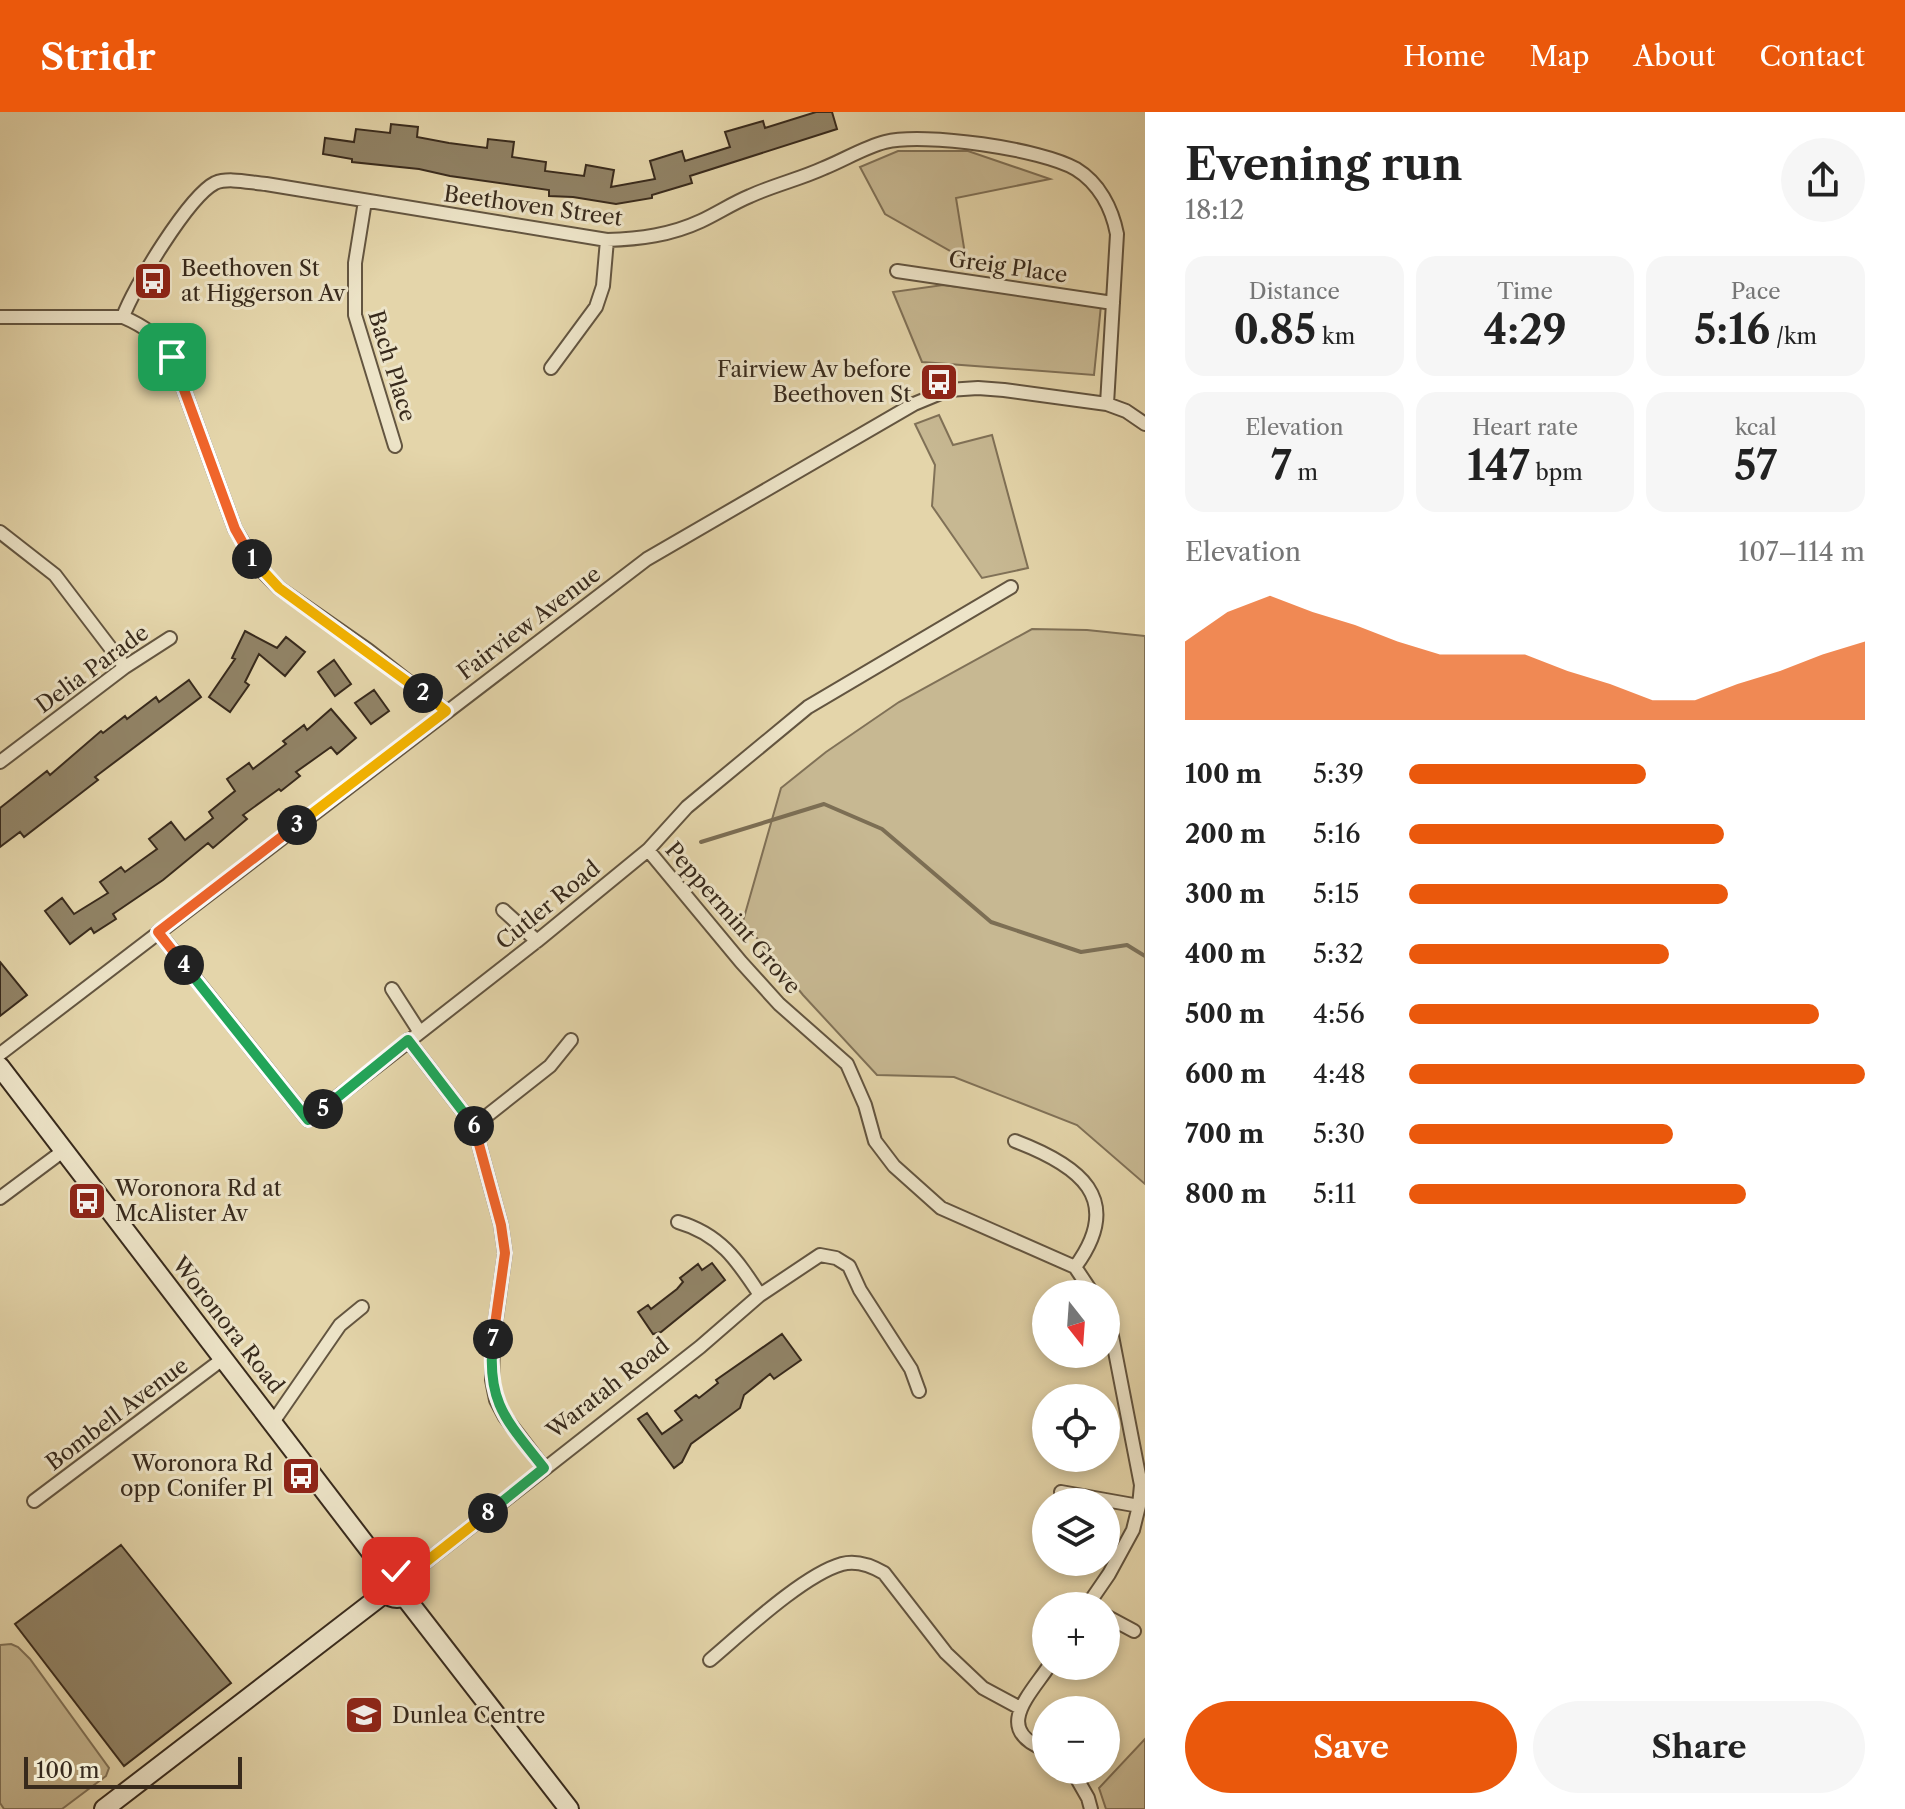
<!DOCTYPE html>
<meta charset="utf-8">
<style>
:root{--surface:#fff;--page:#f6f6f6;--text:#222;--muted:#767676;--accent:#ea580c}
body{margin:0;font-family:"Libre Caslon Text",serif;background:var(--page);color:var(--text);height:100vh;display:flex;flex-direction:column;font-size:30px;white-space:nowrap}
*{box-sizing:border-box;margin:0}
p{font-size:26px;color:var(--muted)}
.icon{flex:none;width:44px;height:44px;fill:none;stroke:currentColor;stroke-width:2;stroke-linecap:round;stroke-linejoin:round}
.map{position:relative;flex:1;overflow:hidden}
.details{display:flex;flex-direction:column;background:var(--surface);width:760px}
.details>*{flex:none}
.needle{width:52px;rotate:163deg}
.tools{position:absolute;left:1032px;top:1168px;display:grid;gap:16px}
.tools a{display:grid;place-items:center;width:88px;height:88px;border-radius:50%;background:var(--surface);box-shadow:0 4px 12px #0003;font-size:40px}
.scale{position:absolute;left:24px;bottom:20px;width:218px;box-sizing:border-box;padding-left:8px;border:4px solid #382a1c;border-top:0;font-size:22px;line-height:28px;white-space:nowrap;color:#382a1c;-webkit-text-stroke:6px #ede4c8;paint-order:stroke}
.pin{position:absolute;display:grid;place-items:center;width:68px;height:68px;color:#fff;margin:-34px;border-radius:16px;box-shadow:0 4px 12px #0006}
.km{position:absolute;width:40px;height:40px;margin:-20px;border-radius:50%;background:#222;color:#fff;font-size:22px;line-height:40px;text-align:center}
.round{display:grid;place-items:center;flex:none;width:84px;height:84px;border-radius:42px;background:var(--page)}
.head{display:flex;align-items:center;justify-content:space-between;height:136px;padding:0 40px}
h1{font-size:44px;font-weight:800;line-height:60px}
.figures{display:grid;grid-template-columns:repeat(3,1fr);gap:12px;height:136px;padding:8px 40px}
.figures div{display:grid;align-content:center;border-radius:20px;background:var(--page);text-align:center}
.figures b{font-size:40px;font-weight:800}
.figures small{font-size:22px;font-weight:400}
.figures p{font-size:22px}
.chart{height:224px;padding:16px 40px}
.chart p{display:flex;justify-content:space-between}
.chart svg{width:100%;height:144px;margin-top:8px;fill:var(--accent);opacity:.7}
.action{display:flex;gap:16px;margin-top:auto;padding:16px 40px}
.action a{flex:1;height:92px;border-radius:48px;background:var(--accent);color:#fff;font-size:32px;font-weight:800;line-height:92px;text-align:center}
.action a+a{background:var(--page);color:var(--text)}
ul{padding:0 40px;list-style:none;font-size:26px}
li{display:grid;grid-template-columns:128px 96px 1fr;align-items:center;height:60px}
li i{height:20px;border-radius:10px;background:var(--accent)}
header{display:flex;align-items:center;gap:48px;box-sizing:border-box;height:112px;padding:0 40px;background:var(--accent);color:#fff}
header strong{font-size:38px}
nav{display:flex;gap:44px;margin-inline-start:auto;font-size:28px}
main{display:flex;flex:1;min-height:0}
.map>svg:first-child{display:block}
.green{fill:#c7b892;stroke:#807157;stroke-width:2}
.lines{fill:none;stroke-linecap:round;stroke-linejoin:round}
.stream{stroke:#7c6e54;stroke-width:4}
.building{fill:#918366;stroke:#382a1c;stroke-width:2}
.street-casing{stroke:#635540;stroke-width:16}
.secondary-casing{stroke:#382a1c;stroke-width:22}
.street{stroke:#ede4c8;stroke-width:12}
.secondary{stroke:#ede4c8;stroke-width:18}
.split-1-casing{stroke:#fff;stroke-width:16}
.split-2-casing{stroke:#fff;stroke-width:16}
.split-3-casing{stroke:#fff;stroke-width:16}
.split-4-casing{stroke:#fff;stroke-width:16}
.split-5-casing{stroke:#fff;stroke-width:16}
.split-6-casing{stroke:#fff;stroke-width:16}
.split-7-casing{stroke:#fff;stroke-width:16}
.split-8-casing{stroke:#fff;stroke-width:16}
.split-9-casing{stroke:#fff;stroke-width:16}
.split-1{stroke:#f0652b;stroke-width:10}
.split-2{stroke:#f5b400;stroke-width:10}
.split-3{stroke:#f5b400;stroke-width:10}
.split-4{stroke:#f0652b;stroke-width:10}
.split-5{stroke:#22a559;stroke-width:10}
.split-6{stroke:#22a559;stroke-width:10}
.split-7{stroke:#f0652b;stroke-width:10}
.split-8{stroke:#22a559;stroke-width:10}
.split-9{stroke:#f5b400;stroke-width:10}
.labels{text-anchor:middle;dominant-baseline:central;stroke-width:6;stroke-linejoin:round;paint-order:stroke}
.street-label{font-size:22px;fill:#382a1c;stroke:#ede4c8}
.poi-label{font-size:22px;fill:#382a1c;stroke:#ede4c8;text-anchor:start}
</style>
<header>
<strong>Stridr</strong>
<nav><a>Home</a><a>Map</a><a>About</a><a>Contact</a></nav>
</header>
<main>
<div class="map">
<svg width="1145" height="1697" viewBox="0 0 1145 1697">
<rect width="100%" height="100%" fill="#e4d5aa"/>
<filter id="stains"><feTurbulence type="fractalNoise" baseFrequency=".0025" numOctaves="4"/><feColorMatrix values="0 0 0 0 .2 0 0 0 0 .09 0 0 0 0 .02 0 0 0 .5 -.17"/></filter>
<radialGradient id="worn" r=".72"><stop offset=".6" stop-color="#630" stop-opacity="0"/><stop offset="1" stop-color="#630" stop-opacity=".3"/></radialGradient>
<!-- green -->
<path class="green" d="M898,39H968L1050,67L956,86L966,148L885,102L860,55Z
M943,173L1101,193L1094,263L922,250L893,180Z
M939,303L953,333L992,323L1028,456L982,466L932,394L935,353L915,312Z
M1032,517L1087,518L1145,524V1072L1077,1013L954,965L877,963L803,883L743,809L781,676L826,640L899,590Z
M11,1532L18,1535L30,1547L109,1656L106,1664L62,1697H4L0,1691V1533Z
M1145,1627V1697H1106L1099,1676Z"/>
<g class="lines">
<!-- stream -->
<path class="stream" d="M701,730L824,692L882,717L991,810L1081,840L1127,833L1145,844"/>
</g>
<!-- building -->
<path class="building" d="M816,0H832L837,17L690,64L692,71L652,83V86L616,92L573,85L549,84V78L450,64L419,57L352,50V47L323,42L325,26L354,30L356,17L390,21L391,12L418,15L417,25L449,31L487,36L488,27L514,30L512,45L546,50L545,59L584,64L586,53L614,58L611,75L655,67L650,49L682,39L685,49L730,35L725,20L763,9L765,16Z
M245,519L277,536L286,525L305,540L285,564L259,542L245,570L249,573L230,600L209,585L235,547L232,546Z
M334,548L351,572L335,584L318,560Z
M189,568L201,585L95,665L98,668L24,725L20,720L0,735V696L47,659L50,663L101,619L103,621L125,604L127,607L156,585L159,590Z
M374,578L389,599L371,612L355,591Z
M331,597L356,626L337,642L331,635L296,660L300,664L281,679L279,677L243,703L247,707L213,736L208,731L163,768L113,802L116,807L94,821L91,816L70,832L45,799L62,786L74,802L108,781L100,770L121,755L125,760L157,737L149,727L171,710L185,728L213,706L209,700L235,679L227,667L249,651L253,657L286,632L283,629L304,613L307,618Z
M0,850L27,883L0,904Z
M712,1151L725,1168L661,1220L653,1222L638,1200L648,1193L651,1197L677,1177L683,1170L680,1166L698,1152L702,1158Z
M782,1222L801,1248L774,1267L770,1262L744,1283L740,1296L691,1332L682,1350L674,1356L638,1307L647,1301L662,1322L682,1308L675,1299L696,1283L699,1286L718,1271L716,1268Z
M121,1433L231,1571L124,1654L15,1512Z"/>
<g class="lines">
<defs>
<path id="street" d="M365,89L355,151V203L395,334
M897,159L1113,191
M0,205H123C144,214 160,225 172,245L235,417L257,454L279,476L368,538L446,599
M123,205C133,176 189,84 215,71C229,65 251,71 266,72L607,128C640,127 671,123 701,109C718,101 733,91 750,84C774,73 800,67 824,56C844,48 865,35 885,30C924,20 1042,37 1076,57C1099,71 1112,96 1117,122L1107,292
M551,256L596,195L603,174L607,128
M0,420L55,463L125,555
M0,650L125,555L170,526
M648,738L741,850L779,892L847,952L865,993L875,1029L894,1054L941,1096L1075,1155L1093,1182
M503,798L537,829
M158,820L308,1008L537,829L648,738L687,695L808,595L1011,475
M392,877L419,919
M408,928L474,1014L501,1113L505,1141L493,1228L492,1268L496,1288L505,1305L544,1356
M0,942L647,447L914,292L948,278L978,276L1004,278L1107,292L1126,299L1145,312
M474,1014L550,954L571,928
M1015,1029C1078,1053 1126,1086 1075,1155
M0,1086L63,1039
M678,1110C720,1122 737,1148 760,1183
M273,1310L340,1213L362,1195
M1061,1380L1139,1394
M34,1389L224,1246
M408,1464L700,1235L760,1183L820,1143L836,1146L849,1154L860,1178L911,1257L919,1279
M1087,1494L1109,1462L1133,1418L1139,1394L1141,1373L1112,1224L1106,1211
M1106,1504L1134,1519
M710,1548C742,1521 803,1463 842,1452C857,1448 872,1454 884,1461L946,1541L983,1576L1020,1596
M1046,1638C993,1618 1028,1585 1049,1554
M1072,1658L1088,1686L1091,1697"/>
<path id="secondary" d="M0,955L388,1462
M383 1472a14 14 0 1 1 28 0a14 14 0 1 1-28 0Z
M404,1484L569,1697
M104,1697L386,1480"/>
</defs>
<!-- street casing -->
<use href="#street" class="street-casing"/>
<!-- secondary casing -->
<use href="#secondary" class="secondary-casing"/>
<!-- street -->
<use href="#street" class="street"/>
<!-- secondary -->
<use href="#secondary" class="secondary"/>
</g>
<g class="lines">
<defs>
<path id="split-1" d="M172,245L235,417L252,447"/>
<path id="split-2" d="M252,447L279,476L423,581"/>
<path id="split-3" d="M297,713L446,599L423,581"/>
<path id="split-4" d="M184,853L158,820L297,713"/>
<path id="split-5" d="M184,853L308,1008L323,997"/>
<path id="split-6" d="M323,997L408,928L474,1014"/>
<path id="split-7" d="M474,1014L501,1113L505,1141L493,1227"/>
<path id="split-8" d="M488,1401L544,1356C507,1309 486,1291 493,1227"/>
<path id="split-9" d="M396,1459L408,1464L488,1401"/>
</defs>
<!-- split-1 casing -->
<use href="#split-1" class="split-1-casing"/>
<!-- split-2 casing -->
<use href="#split-2" class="split-2-casing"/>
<!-- split-3 casing -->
<use href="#split-3" class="split-3-casing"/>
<!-- split-4 casing -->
<use href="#split-4" class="split-4-casing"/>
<!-- split-5 casing -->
<use href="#split-5" class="split-5-casing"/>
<!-- split-6 casing -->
<use href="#split-6" class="split-6-casing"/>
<!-- split-7 casing -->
<use href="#split-7" class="split-7-casing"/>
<!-- split-8 casing -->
<use href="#split-8" class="split-8-casing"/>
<!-- split-9 casing -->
<use href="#split-9" class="split-9-casing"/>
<!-- split-1 -->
<use href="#split-1" class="split-1"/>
<!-- split-2 -->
<use href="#split-2" class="split-2"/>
<!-- split-3 -->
<use href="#split-3" class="split-3"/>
<!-- split-4 -->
<use href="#split-4" class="split-4"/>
<!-- split-5 -->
<use href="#split-5" class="split-5"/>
<!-- split-6 -->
<use href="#split-6" class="split-6"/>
<!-- split-7 -->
<use href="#split-7" class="split-7"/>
<!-- split-8 -->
<use href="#split-8" class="split-8"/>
<!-- split-9 -->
<use href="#split-9" class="split-9"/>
</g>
<!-- icons -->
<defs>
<symbol id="bus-square" viewBox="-11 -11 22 22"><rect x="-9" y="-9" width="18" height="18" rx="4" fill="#8f2418" stroke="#ede4c8"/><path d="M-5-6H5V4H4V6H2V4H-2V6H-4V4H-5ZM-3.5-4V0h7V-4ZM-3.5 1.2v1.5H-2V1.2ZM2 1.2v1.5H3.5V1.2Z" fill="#fff"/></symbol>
<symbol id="school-square" viewBox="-11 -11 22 22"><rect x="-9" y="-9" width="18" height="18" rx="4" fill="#8f2418" stroke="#ede4c8"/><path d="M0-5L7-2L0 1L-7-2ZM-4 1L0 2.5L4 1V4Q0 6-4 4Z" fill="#fff"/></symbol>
</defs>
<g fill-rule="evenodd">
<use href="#bus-square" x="131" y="147" width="44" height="44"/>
<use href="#bus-square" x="917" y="248" width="44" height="44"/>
<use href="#bus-square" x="65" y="1067" width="44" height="44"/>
<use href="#bus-square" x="279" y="1342" width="44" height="44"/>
<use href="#school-square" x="342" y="1581" width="44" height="44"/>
</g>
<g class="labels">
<!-- street labels -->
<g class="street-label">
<text transform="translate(533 94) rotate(8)">Beethoven Street</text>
<text transform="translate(1008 155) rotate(8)">Greig Place</text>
<text transform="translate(392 254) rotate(73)">Bach Place</text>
<text transform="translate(529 511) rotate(-37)">Fairview Avenue</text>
<text transform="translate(92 557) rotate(-36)">Delia Parade</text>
<text transform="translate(548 793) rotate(-39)">Cutler Road</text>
<text transform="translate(733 806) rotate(49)">Peppermint Grove</text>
<text transform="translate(228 1213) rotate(52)">Woronora Road</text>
<text transform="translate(608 1276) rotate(-38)">Waratah Road</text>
<text transform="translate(117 1302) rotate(-37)">Bombell Avenue</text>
</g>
<!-- poi labels -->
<g class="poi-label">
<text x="181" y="156">Beethoven St<tspan x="181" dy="25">at Higgerson Av</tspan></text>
<text x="911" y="257" text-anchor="end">Fairview Av before<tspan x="911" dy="25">Beethoven St</tspan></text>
<text x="115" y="1076">Woronora Rd at<tspan x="115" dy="25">McAlister Av</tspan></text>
<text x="273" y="1351" text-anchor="end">Woronora Rd<tspan x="273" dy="25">opp Conifer Pl</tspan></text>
<text x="392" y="1603">Dunlea Centre</text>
</g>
</g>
<rect width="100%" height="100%" filter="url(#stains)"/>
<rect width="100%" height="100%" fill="url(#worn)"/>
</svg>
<div class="tools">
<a><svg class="needle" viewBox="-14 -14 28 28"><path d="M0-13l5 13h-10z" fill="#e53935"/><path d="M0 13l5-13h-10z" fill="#767676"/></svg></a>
<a><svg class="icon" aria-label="locate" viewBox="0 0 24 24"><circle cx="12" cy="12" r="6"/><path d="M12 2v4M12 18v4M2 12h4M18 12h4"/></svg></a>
<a><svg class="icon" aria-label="layers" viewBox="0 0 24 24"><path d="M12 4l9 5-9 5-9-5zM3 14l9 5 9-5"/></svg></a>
<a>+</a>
<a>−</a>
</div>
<div class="scale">100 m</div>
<div class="pin" style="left:172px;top:245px;background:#1e9e55"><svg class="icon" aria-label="arrive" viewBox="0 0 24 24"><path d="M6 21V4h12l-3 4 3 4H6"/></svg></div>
<div class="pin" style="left:396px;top:1459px;background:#d93025"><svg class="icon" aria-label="check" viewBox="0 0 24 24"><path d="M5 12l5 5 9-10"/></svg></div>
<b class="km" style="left:252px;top:447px">1</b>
<b class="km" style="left:423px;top:581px">2</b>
<b class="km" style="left:297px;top:713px">3</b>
<b class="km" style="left:184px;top:853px">4</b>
<b class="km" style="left:323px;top:997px">5</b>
<b class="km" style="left:474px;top:1014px">6</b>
<b class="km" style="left:493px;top:1227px">7</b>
<b class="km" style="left:488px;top:1401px">8</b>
</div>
<section class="details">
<div class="head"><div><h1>Evening run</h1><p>18:12</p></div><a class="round"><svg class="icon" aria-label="share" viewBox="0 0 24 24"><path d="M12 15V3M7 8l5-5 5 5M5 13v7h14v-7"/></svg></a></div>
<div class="figures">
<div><p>Distance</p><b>0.85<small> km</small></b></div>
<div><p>Time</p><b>4:29</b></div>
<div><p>Pace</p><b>5:16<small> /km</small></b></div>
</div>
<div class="figures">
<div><p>Elevation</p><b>7<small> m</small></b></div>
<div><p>Heart rate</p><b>147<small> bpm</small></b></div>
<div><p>kcal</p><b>57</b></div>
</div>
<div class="chart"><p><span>Elevation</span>107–114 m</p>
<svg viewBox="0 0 160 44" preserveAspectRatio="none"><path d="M0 44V20L10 11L20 6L30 11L40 15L50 20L60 24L70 24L80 24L90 29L100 33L110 38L120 38L130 33L140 29L150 24L160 20V44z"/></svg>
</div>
<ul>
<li><b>100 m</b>5:39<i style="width:52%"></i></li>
<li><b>200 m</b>5:16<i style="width:69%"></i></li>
<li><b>300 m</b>5:15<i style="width:70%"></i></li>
<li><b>400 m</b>5:32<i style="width:57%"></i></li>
<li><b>500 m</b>4:56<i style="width:90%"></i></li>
<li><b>600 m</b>4:48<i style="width:100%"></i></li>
<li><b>700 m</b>5:30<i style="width:58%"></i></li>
<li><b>800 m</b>5:11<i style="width:74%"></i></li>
</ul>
<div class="action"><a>Save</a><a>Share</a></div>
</section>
</main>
